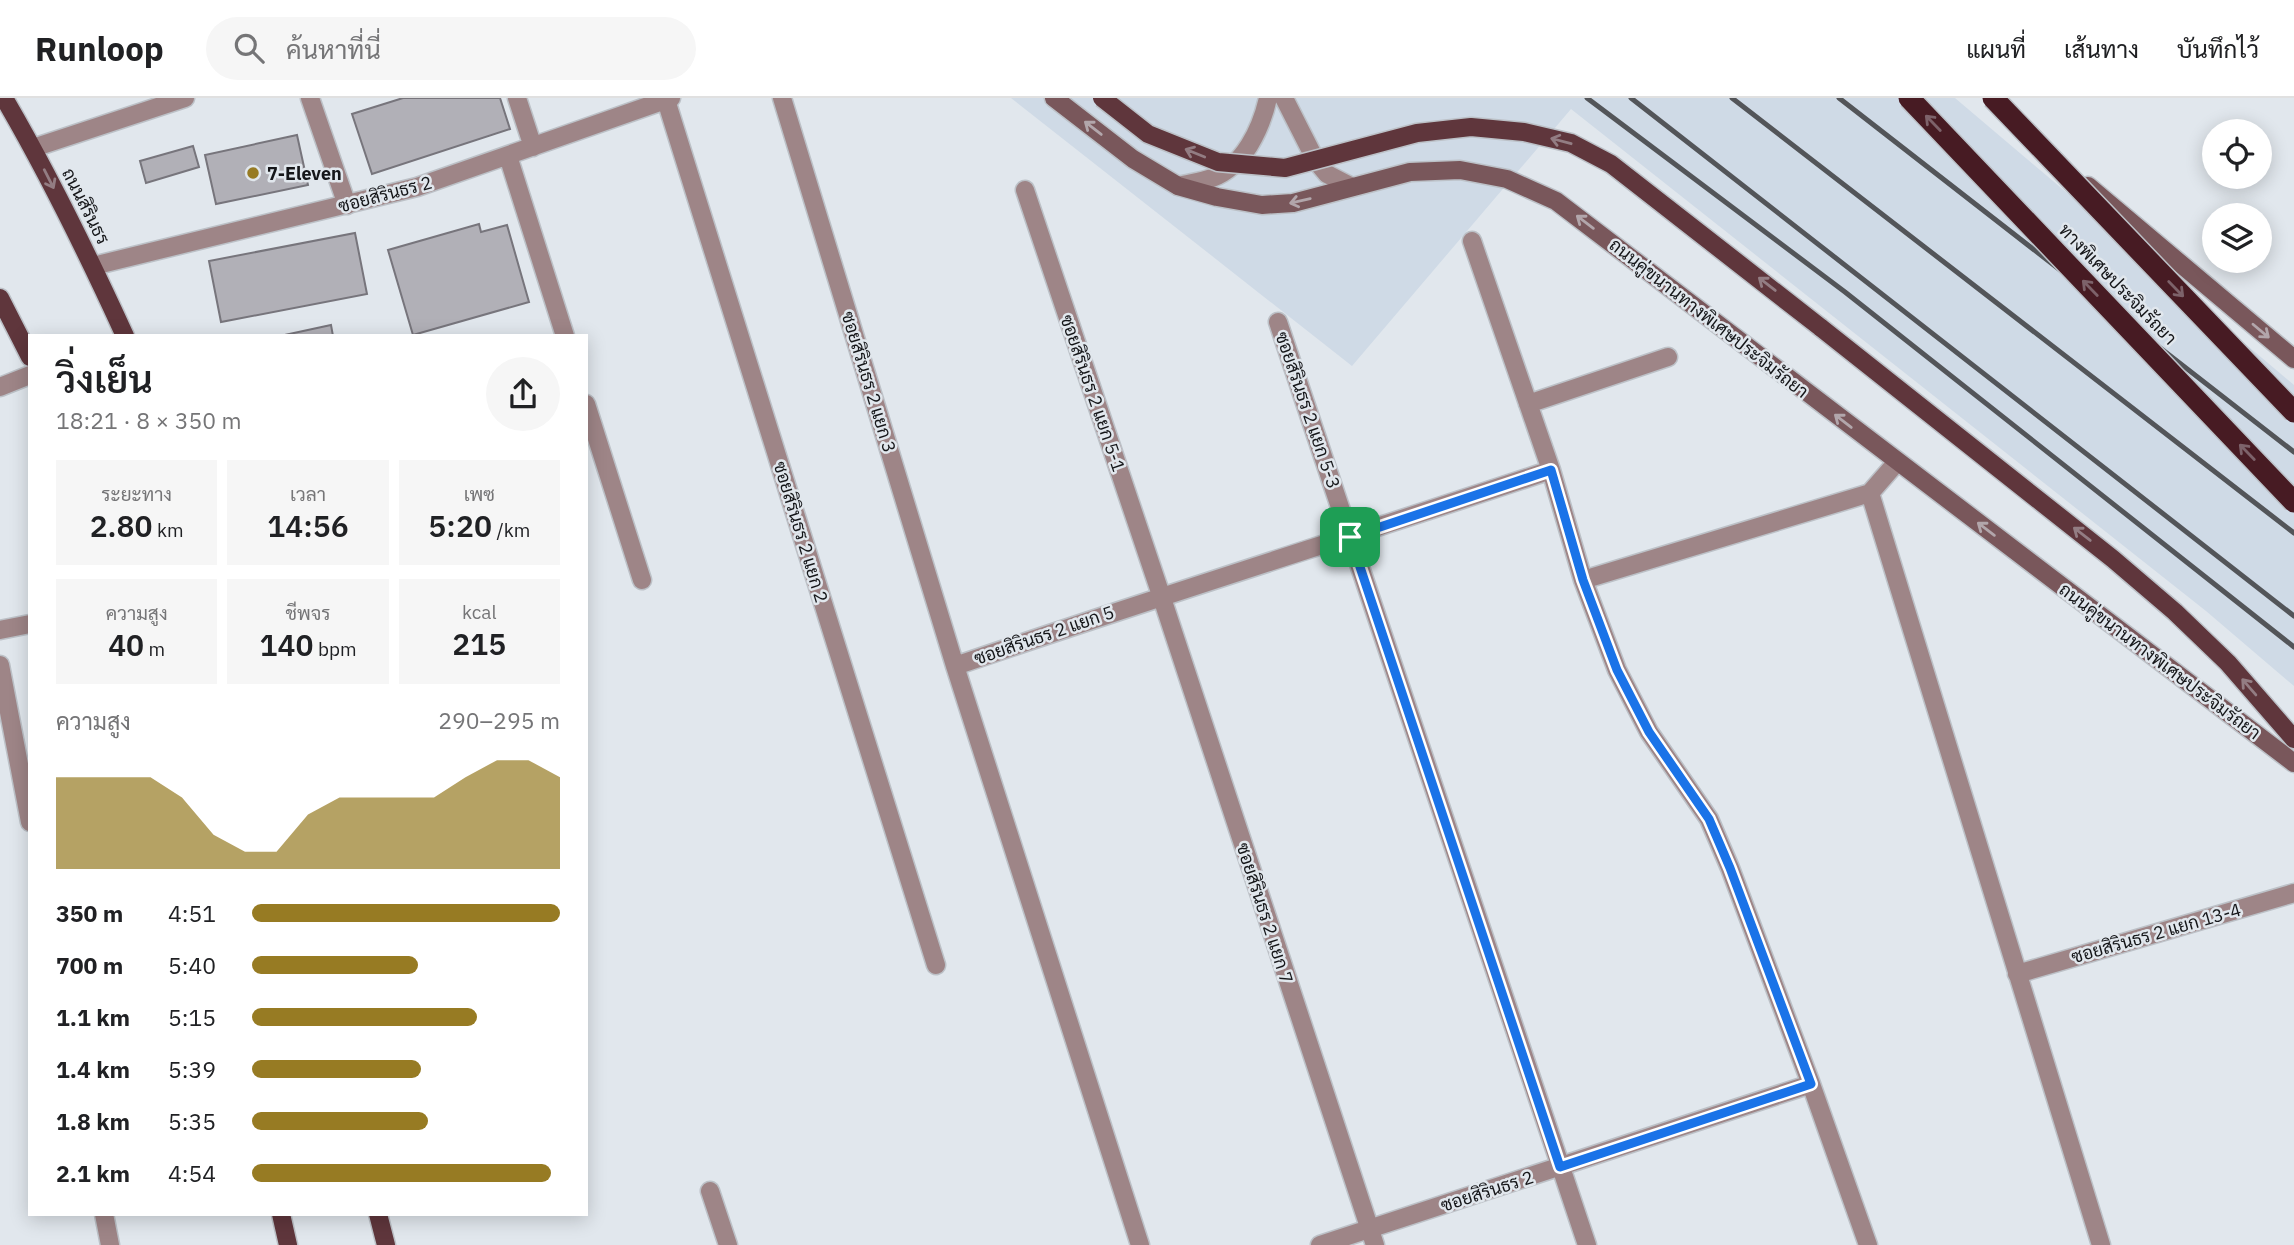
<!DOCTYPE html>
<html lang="th">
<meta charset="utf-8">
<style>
:root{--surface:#fff;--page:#f6f6f6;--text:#202124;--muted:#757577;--line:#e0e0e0;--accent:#977b23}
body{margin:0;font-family:"IBM Plex Sans",Sarabun,sans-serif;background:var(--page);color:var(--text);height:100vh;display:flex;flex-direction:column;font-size:26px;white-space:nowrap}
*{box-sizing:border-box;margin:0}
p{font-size:23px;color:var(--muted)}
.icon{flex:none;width:38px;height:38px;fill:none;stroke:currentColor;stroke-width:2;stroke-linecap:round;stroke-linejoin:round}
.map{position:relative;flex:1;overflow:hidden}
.drawer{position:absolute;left:28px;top:236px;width:560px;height:882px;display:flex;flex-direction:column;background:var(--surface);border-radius:0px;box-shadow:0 4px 18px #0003}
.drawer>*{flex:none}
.buttons{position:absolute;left:2202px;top:21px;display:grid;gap:14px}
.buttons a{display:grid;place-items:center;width:70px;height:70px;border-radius:50%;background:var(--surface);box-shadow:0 4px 18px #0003;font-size:35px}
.pin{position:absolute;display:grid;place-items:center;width:60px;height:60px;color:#fff;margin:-30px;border-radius:14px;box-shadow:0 4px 10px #0006}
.round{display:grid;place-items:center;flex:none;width:74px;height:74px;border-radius:37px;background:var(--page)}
.overview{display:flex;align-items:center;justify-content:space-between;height:119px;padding:0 28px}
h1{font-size:38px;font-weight:600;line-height:52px}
.metrics{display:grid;grid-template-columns:repeat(3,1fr);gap:10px;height:119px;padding:7px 28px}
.metrics div{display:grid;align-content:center;border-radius:0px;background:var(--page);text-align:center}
.metrics b{font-size:30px;font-weight:600}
.metrics small{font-size:19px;font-weight:400}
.metrics p{font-size:19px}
.chart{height:196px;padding:14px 28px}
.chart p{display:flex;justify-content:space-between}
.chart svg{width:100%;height:126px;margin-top:7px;fill:var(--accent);opacity:.7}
ul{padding:0 28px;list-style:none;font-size:23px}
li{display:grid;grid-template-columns:112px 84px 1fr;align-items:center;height:52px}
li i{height:18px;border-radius:9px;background:var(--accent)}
header{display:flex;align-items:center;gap:42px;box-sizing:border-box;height:98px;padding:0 35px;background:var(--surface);border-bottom:2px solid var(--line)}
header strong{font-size:33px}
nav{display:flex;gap:38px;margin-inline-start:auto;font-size:24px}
.search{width:490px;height:63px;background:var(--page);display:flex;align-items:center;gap:18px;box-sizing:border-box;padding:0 24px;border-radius:38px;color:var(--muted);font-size:26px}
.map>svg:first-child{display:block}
.built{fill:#cfdae6}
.building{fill:#b1b0b7;stroke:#77757c;stroke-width:2}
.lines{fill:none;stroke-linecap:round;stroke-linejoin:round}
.service-casing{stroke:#bcc1c7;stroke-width:21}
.minor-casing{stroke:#bcc1c7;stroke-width:21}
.tertiary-casing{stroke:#bcc1c7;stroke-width:21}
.secondary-casing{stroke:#bcc1c7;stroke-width:21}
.primary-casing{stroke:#bcc1c7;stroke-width:21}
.service{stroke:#9e8587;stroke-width:18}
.minor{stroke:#9e8587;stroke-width:18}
.tertiary{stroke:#9e8587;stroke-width:18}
.secondary{stroke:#79575b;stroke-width:18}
.primary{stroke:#5f363c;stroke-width:18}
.rail{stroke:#535559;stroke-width:5}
.primary-bridge-casing{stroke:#bcc1c7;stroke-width:21;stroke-linecap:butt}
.motorway-bridge-casing{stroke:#bcc1c7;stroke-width:24;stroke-linecap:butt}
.primary-bridge{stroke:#5f363c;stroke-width:18}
.motorway-bridge{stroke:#471b23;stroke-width:21}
.oneway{stroke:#7d626a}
.oneway2{stroke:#b2a6ab}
.oneway3{stroke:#937d83}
.route-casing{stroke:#fff;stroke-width:14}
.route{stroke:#1a73e8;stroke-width:9}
.poi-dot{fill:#977b23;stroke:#e1e7ed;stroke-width:2.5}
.labels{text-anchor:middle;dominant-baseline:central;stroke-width:5;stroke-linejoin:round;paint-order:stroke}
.poi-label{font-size:18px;font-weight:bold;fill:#151619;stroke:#e1e7ed;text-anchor:start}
.street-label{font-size:18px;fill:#151619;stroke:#e1e7ed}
</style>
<header>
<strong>Runloop</strong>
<div class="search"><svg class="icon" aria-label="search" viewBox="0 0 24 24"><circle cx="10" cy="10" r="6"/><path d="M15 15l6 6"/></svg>ค้นหาที่นี่</div>
<nav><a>แผนที่</a><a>เส้นทาง</a><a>บันทึกไว้</a></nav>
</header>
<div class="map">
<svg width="2294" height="1147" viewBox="0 0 2294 1147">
<rect width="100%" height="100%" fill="#e1e7ed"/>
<!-- built -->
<path class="built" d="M1011,0H1955L2294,287V588L2206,513L1571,11L1352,268Z"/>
<!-- building -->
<path class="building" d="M403,0H500L510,31L372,76L352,16Z
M297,37L308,87L216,106L205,57Z
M193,48L199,69L146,85L140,63Z
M479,126L481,134L507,127L529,204L413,237L388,152Z
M355,135L367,196L221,224L209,163Z
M331,227L333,238H280Z"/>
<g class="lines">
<defs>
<path id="service" d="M310,0L347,107
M1284,0L1316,63L1327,76L1352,89
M33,50L185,0
M1178,88C1189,85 1201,84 1212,80C1244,68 1261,31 1268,0"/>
<path id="minor" d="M517,0L533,49
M782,0L955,568L1140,1147
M666,2L936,867
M508,58L565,238
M1025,92L1161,497L1375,1147
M1472,143L1551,372L1583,482L1617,572L1649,634L1709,721L1730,770L1811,986L1868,1147
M93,168L417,89L671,0
M1278,224L1587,1147
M0,289L30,277
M586,306L642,482
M1528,306L1668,259
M1870,395L2101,1147
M1583,482L1870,395L1897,364
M0,567L30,724
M955,568C1153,500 1353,438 1551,372
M2017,876L2294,795
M710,1093L728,1147
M104,1116L110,1147
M1320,1147L1811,986"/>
<path id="tertiary" d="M0,532L30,526"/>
<path id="secondary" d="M1054,0L1133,61L1178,88L1217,99L1262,107L1293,105L1410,74L1460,72L1507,81L1556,103L2294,665
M2088,88L2294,261"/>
<path id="primary" d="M4,0C49,77 88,157 125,238
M0,200L30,259
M1820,229L2113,461L2175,514L2228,565L2294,641
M281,1116L288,1147
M378,1116L386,1147"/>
</defs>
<!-- service casing -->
<use href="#service" class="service-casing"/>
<!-- minor casing -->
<use href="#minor" class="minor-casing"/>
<!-- tertiary casing -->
<use href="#tertiary" class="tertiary-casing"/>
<!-- secondary casing -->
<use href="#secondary" class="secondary-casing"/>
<!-- primary casing -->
<use href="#primary" class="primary-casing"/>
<!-- service -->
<use href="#service" class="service"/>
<!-- minor -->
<use href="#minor" class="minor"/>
<!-- tertiary -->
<use href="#tertiary" class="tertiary"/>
<!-- secondary -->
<use href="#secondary" class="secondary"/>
<!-- primary -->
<use href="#primary" class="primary"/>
<!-- rail -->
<path class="rail" d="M1587,0L1845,194L2294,549
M1631,0L2294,518
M1732,0L2294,435
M1839,0L2294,354"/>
<defs>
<path id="primary-bridge" d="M1102,0L1148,36L1218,64L1285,70L1417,35L1471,29L1524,34L1571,45L1611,66L1820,229"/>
<path id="motorway-bridge" d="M1909,0L2294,404
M1993,0L2294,314"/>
</defs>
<!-- primary-bridge casing -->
<use href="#primary-bridge" class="primary-bridge-casing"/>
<!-- motorway-bridge casing -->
<use href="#motorway-bridge" class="motorway-bridge-casing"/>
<!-- primary-bridge -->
<use href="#primary-bridge" class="primary-bridge"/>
<!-- motorway-bridge -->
<use href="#motorway-bridge" class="motorway-bridge"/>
</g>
<!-- one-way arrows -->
<defs><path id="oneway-shaft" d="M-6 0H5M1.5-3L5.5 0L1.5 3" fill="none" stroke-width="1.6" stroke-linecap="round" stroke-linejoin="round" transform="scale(1.75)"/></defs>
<g class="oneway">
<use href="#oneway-shaft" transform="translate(1933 25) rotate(-134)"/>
<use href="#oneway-shaft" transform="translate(2090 190) rotate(-134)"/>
<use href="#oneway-shaft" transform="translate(2176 191) rotate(46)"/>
<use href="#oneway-shaft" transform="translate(2247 354) rotate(-134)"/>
</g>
<g class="oneway2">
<use href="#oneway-shaft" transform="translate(1093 30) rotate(-142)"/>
<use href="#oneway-shaft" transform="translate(1300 103) rotate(167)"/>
<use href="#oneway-shaft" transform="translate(1585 124) rotate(-143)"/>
<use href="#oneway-shaft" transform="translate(2261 233) rotate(40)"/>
<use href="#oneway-shaft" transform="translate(1843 323) rotate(-142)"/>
<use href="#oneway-shaft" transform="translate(1986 431) rotate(-143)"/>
</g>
<g class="oneway3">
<use href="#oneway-shaft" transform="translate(1561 43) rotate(-165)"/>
<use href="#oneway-shaft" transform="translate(1195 55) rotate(-158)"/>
<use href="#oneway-shaft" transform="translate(49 81) rotate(63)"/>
<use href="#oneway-shaft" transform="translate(1767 186) rotate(-142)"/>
<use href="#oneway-shaft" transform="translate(2082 436) rotate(-142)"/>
<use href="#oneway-shaft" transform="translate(2249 589) rotate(-131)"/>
</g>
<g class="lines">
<defs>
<path id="route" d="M1551,372L1583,482L1617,572L1649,634L1709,721L1730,770L1811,986L1560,1069L1350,439Z"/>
</defs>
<!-- route casing -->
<use href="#route" class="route-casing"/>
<!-- route -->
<use href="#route" class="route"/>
</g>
<!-- markers -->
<circle class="poi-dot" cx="253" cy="75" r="7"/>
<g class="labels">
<!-- poi labels -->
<g class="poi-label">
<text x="267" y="75">7-Eleven</text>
</g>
<!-- street labels -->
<g class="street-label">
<text transform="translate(385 96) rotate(-15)">ซอยสิรินธร 2</text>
<text transform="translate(86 108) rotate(63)">ถนนสิรินธร</text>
<text transform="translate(2118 186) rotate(46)">ทางพิเศษประจิมรัถยา</text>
<text transform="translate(1709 220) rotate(38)">ถนนคู่ขนานทางพิเศษประจิมรัถยา</text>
<text transform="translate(869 284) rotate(73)">ซอยสิรินธร 2 แยก 3</text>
<text transform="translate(1093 295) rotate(71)">ซอยสิรินธร 2 แยก 5-1</text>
<text transform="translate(1308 312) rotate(71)">ซอยสิรินธร 2 แยก 5-3</text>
<text transform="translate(801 434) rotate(73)">ซอยสิรินธร 2 แยก 2</text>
<text transform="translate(1044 537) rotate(-19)">ซอยสิรินธร 2 แยก 5</text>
<text transform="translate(2160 563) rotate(37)">ถนนคู่ขนานทางพิเศษประจิมรัถยา</text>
<text transform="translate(1265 815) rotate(72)">ซอยสิรินธร 2 แยก 7</text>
<text transform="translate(2156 835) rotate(-16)">ซอยสิรินธร 2 แยก 13-4</text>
<text transform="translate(1487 1093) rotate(-18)">ซอยสิรินธร 2</text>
</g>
</g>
</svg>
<div class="buttons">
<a><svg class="icon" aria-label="locate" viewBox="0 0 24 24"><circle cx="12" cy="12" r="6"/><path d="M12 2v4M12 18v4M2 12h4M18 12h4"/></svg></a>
<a><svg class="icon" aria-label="layers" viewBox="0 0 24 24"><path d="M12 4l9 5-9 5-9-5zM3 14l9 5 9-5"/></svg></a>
</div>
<div class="pin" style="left:1350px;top:439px;background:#1e9e55"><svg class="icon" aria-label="arrive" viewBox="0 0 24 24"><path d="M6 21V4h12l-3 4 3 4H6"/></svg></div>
<section class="drawer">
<div class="overview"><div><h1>วิ่งเย็น</h1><p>18:21 · 8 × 350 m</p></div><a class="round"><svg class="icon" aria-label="share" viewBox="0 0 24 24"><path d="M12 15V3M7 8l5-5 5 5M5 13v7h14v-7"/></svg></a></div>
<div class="metrics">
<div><p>ระยะทาง</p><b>2.80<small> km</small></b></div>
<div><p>เวลา</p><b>14:56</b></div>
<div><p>เพซ</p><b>5:20<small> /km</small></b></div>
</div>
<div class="metrics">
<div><p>ความสูง</p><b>40<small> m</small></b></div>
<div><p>ชีพจร</p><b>140<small> bpm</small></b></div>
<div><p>kcal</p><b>215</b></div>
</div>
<div class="chart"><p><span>ความสูง</span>290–295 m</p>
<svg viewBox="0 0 160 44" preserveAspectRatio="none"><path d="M0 44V12L10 12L20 12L30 12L40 19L50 32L60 38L70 38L80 25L90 19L100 19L110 19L120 19L130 12L140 6L150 6L160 12V44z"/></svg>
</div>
<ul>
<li><b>350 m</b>4:51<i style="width:100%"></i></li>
<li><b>700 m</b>5:40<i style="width:54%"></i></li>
<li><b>1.1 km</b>5:15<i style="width:73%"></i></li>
<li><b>1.4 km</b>5:39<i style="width:55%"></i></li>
<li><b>1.8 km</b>5:35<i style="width:57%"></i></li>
<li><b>2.1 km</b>4:54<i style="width:97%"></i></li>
</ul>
</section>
</div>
